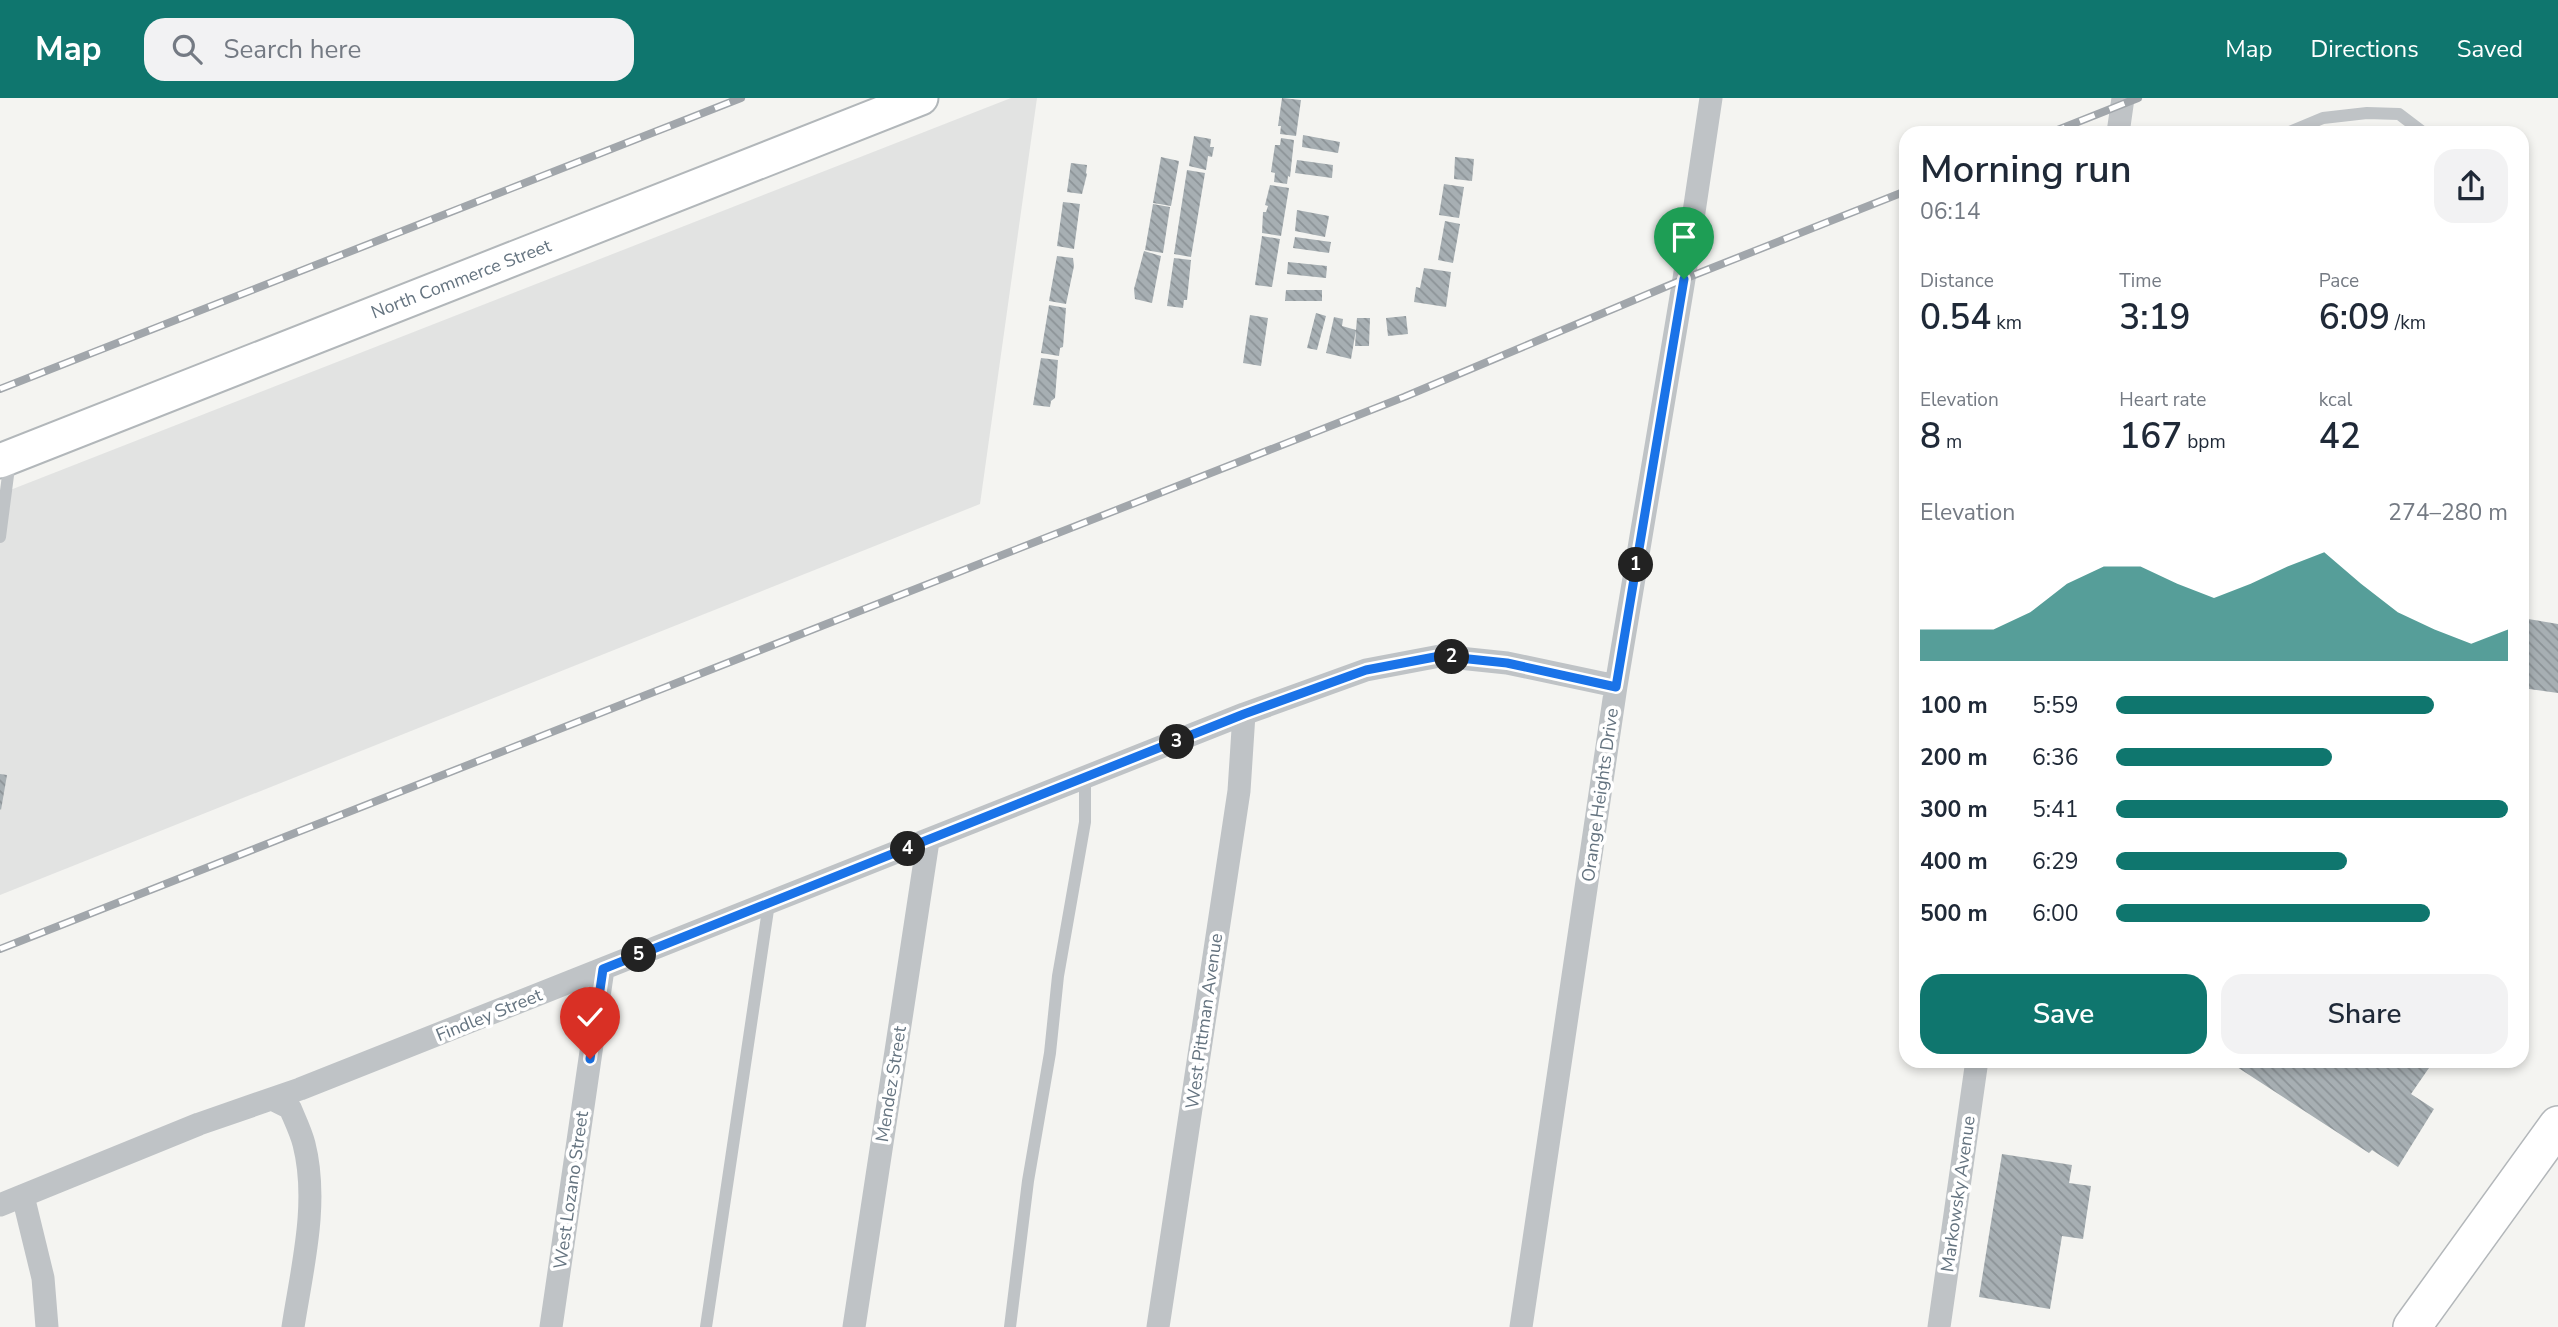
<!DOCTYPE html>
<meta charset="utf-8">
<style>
:root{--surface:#fff;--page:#f2f2f3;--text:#1f2937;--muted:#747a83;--accent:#0f766e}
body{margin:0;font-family:"Nunito Sans",sans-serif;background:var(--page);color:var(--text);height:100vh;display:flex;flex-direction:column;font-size:26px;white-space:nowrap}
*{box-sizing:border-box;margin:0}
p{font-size:23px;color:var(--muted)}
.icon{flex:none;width:38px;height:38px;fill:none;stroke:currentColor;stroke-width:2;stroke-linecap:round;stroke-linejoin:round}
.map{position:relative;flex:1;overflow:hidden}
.panel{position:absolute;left:1899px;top:28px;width:630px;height:942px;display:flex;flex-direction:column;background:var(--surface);border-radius:21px;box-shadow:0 4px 10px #0003}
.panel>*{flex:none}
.pin{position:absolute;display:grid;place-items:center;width:60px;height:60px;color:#fff;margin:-72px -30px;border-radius:50% 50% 50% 0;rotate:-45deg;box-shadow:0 0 7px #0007}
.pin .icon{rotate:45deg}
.km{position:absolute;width:35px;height:35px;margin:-18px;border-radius:50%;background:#222;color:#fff;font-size:19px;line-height:35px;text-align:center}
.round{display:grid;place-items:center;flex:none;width:74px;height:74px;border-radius:21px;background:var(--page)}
.summary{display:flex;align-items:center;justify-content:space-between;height:119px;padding:0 21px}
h1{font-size:38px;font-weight:600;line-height:52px}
.stats{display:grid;grid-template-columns:repeat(3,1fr);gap:10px;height:119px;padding:7px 21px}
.stats div{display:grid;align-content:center}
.stats b{font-size:35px;font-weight:600}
.stats small{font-size:19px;font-weight:400}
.stats p{font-size:19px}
.chart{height:196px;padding:14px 21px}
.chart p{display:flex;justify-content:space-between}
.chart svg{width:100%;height:126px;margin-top:7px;fill:var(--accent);opacity:.7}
.action{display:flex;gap:14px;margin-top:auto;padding:14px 21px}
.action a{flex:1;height:80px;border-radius:21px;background:var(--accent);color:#fff;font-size:28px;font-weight:600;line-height:80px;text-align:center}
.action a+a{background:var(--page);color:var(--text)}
ul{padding:0 21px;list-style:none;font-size:23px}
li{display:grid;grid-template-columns:112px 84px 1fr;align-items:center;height:52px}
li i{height:18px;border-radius:9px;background:var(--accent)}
header{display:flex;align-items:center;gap:42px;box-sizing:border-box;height:98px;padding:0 35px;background:var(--accent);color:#fff}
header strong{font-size:33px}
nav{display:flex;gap:38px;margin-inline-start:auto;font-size:24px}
.search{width:490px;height:63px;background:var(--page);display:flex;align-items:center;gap:18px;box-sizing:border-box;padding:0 24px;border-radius:21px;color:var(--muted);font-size:26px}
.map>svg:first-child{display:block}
.built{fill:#e2e3e2}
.building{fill:url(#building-back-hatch)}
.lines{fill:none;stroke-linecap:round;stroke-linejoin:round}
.secondary-casing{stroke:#b2b7ba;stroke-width:37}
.primary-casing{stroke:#b3b7ba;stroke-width:40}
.lane{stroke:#bfc3c6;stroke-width:12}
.street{stroke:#bfc3c6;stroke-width:23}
.secondary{stroke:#fff;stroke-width:33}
.primary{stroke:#fff;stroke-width:37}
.rail-casing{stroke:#a1a6ab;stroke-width:8}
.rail{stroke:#fff;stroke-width:5;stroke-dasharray:16;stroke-linecap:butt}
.route-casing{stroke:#fff;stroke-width:14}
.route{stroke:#1a73e8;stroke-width:9}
.labels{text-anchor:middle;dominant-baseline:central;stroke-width:7;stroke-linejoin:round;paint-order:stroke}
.street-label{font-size:18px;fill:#657480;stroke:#fff}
</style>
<header>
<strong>Map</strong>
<div class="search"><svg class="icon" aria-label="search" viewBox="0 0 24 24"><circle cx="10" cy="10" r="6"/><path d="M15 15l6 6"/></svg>Search here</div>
<nav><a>Map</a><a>Directions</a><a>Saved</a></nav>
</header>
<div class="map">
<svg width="2558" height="1229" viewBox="0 0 2558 1229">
<defs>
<pattern id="building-back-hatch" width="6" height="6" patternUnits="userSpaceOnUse" patternTransform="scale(1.75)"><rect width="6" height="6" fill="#a7afb3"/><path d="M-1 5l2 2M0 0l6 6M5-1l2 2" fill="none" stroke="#8c9397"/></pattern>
</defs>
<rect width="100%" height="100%" fill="#f4f4f1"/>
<!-- built -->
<path class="built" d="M1011,0H1037L980,406L0,797V396Z"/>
<!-- building -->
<path class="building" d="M1282,0L1301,2L1296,38L1280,36L1281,28H1278Z
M1303,37L1340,44L1338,55L1302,49Z
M1194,38L1211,41L1210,49H1214L1212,59L1208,58L1206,72L1189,68Z
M1281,40L1294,42L1290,79L1288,78L1287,86L1274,84L1275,75L1271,74L1275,47H1280Z
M1161,59L1179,63L1171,108L1153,105Z
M1455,59L1474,61L1472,83L1454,81Z
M1297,62L1333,67L1332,80L1295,75Z
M1071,65L1087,67L1086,75L1087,76L1082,96L1067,94Z
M1187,72L1205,75L1191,159L1174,156Z
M1444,86L1464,89L1459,120L1439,117Z
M1270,87L1289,90L1281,138L1262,135L1263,114H1266L1268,108L1265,107Z
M1063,104L1080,106L1074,151L1057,148Z
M1153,106L1170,109L1163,155L1145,152Z
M1297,112L1329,118L1325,139L1295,133Z
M1445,123L1460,126L1453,165L1438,162Z
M1262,138L1280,141L1272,189L1255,187Z
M1295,139L1331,144L1329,155L1293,150Z
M1144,153L1161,158L1152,205L1135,201L1134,191Z
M1057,158L1073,160L1074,168L1066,206L1049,203Z
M1174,160L1191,162L1187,202H1184L1183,210L1167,208Z
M1288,164L1327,168L1326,180L1287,176Z
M1424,170L1451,174L1446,209L1414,204L1416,189L1420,190Z
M1286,192H1322V203H1285Z
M1049,207L1066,210L1063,249L1060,250L1059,258L1041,255Z
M1316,215L1326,218L1317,252L1307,250Z
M1250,217L1268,220L1261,268L1243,265Z
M1406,218L1408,236L1388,238L1386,220Z
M1334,219L1343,221L1342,228L1356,232L1357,220H1370L1369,248H1355L1356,232L1351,261L1326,255Z
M1041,260L1058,262L1055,300L1051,303L1050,309L1033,307Z
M2522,520L2558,526V595L2529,591L2523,628Z
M0,676L7,677L1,712L0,711Z
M2242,962H2424L2431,967L2411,996L2434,1011L2398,1069L2372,1052L2369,1055L2237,969Z
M2002,1056L2072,1067L2069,1085L2091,1088L2083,1141L2062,1138L2050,1211L1979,1199Z"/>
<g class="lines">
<defs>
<path id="secondary" d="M0,363L921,0"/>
<path id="primary" d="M2412,1229L2558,1027"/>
</defs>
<!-- secondary casing -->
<use href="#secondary" class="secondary-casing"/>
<!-- primary casing -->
<use href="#primary" class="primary-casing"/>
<!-- lane -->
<path class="lane" d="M2287,35L2323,20L2367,15L2399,16L2424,35
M0,439L10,362
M706,1229L769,805
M1010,1229L1028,1083L1050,955L1058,878L1085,724V680"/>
<!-- street -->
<path class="street" d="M2118,35L2123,0
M272,1001L290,1010C295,1022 301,1034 304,1046C319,1105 302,1170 293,1229
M23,1098L43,1180L47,1229
M0,1107L199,1026L300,991L1244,616L1366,572L1440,558L1507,565L1616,588
M551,1229L603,871
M854,1229L928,743
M1158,1229L1239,693L1244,616
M1521,1229L1616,588L1684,181L1711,0
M1939,1229L1977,962"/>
<!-- secondary -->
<use href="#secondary" class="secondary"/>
<!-- primary -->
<use href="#primary" class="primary"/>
<defs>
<path id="rail" d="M2050,35L2138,0
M0,291L741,0
M0,851L1404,299L1684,181L1906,93"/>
</defs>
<!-- rail casing -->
<use href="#rail" class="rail-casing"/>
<!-- rail -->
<use href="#rail" class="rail"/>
</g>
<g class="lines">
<defs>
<path id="route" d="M590,961L603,871L1244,616L1366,572L1440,558L1507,565L1616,589L1684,181"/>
</defs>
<!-- route casing -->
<use href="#route" class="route-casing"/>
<!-- route -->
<use href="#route" class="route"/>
</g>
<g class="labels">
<!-- street labels -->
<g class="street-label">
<text transform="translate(461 181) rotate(-21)">North Commerce Street</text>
<text transform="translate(1600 697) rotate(-82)">Orange Heights Drive</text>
<text transform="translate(489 917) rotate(-22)">Findley Street</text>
<text transform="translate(1204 923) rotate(-82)">West Pittman Avenue</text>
<text transform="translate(891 986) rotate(-81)">Mendez Street</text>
<text transform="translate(571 1092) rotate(-82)">West Lozano Street</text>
<text transform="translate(1958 1096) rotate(-82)">Markowsky Avenue</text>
</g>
</g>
</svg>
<div class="pin" style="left:1684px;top:181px;background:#1e9e55"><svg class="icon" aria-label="arrive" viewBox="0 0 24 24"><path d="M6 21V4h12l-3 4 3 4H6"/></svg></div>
<div class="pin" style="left:590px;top:961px;background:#d93025"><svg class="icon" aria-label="check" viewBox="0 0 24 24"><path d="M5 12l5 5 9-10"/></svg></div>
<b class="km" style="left:1636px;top:467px">1</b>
<b class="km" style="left:1452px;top:559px">2</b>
<b class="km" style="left:1177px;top:644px">3</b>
<b class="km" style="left:908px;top:751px">4</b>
<b class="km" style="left:639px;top:857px">5</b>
<section class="panel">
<div class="summary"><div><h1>Morning run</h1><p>06:14</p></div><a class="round"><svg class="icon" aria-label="share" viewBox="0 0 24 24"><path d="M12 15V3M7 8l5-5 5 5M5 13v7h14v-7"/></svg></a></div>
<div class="stats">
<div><p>Distance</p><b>0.54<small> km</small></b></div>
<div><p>Time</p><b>3:19</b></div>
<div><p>Pace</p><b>6:09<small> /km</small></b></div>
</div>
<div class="stats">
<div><p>Elevation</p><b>8<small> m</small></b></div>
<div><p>Heart rate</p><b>167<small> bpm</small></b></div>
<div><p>kcal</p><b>42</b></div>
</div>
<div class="chart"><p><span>Elevation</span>274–280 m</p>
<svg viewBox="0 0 160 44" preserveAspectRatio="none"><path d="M0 44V33L10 33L20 33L30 27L40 17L50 11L60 11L70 17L80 22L90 17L100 11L110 6L120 17L130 27L140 33L150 38L160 33V44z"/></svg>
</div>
<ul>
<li><b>100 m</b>5:59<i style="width:81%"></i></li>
<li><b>200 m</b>6:36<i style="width:55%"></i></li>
<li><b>300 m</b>5:41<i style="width:100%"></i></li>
<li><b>400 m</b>6:29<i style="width:59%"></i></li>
<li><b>500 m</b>6:00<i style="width:80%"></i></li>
</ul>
<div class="action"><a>Save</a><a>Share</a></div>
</section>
</div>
